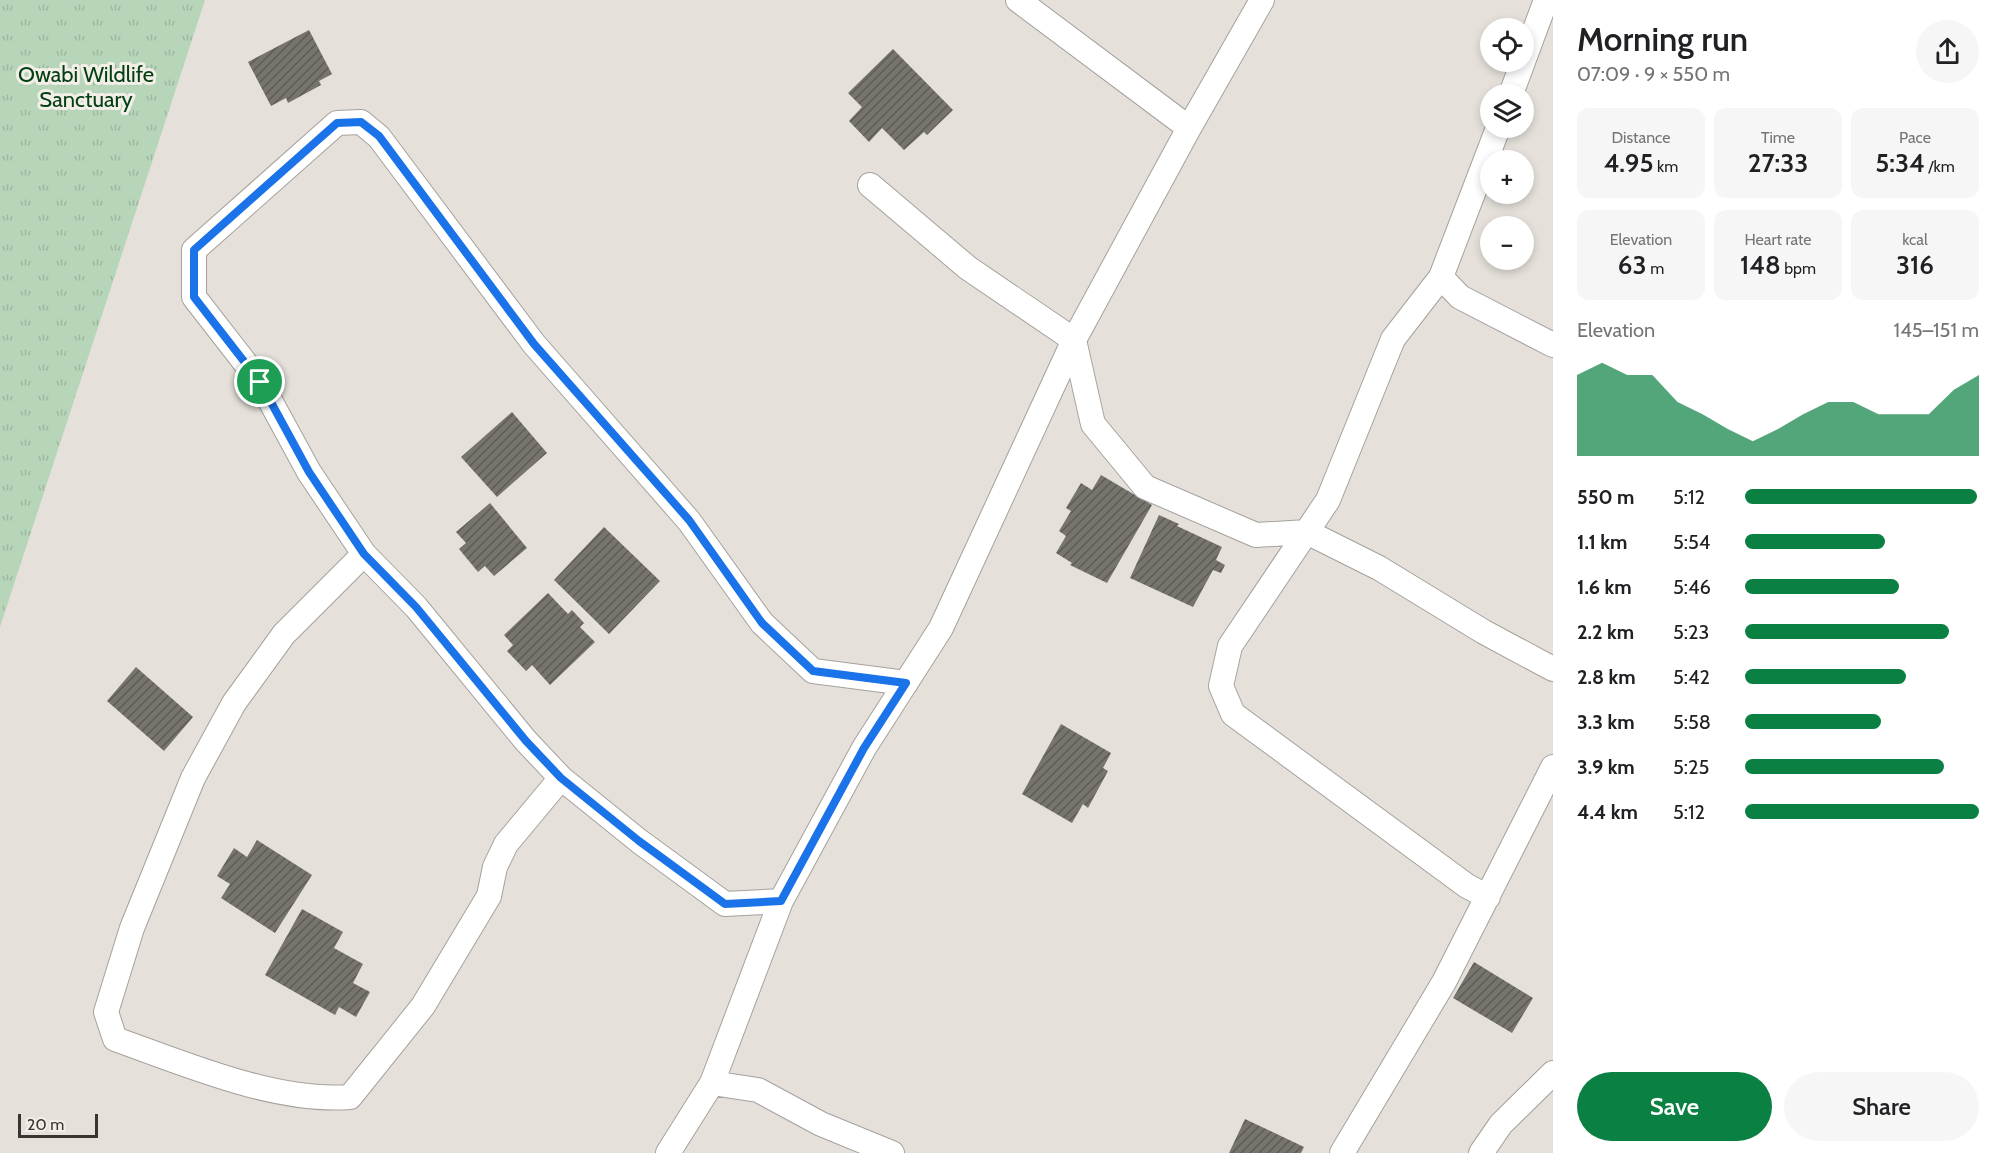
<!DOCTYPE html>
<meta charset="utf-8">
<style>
:root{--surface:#fff;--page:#f6f6f6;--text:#202124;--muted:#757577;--accent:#0b8043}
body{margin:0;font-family:Cabin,sans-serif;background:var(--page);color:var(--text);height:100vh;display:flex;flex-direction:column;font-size:22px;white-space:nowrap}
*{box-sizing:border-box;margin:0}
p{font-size:20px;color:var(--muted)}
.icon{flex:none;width:33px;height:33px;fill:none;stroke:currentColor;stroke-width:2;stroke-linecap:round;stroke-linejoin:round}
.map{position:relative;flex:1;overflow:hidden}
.details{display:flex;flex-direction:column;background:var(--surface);width:450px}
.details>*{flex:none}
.fabs{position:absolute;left:1480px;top:18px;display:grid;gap:12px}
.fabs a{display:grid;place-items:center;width:54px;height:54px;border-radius:50%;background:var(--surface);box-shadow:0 3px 9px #0003;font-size:30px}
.scale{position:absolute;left:18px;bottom:15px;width:80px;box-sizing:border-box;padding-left:6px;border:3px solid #363532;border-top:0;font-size:16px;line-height:21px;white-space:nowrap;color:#363532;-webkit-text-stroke:4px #f3eee7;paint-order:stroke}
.pin{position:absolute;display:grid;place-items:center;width:51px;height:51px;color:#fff;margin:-26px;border:3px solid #fff;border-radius:50%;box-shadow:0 2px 6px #0007}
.round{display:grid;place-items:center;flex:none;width:63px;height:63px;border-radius:32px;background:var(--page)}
.overview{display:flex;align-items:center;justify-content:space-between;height:102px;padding:0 24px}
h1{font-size:33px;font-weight:600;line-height:45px}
.metrics{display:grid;grid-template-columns:repeat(3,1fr);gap:9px;height:102px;padding:6px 24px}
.metrics div{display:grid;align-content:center;border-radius:12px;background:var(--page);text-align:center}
.metrics b{font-size:26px;font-weight:600}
.metrics small{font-size:16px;font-weight:400}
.metrics p{font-size:16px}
.chart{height:168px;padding:12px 24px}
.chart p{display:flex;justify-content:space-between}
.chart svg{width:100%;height:108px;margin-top:6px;fill:var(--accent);opacity:.7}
.primary-button{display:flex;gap:12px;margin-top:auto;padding:12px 24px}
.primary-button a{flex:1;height:69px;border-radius:36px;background:var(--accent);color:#fff;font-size:24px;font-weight:600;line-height:69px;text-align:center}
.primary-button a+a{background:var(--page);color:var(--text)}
ul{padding:0 24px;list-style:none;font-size:20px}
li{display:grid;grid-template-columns:96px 72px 1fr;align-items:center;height:45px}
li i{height:15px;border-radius:8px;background:var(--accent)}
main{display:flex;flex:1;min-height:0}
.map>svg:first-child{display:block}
.park{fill:url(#park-tufts)}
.building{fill:url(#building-hatch)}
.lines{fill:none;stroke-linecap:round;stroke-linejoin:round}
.minor-casing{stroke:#a5a19b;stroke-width:26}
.minor{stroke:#fff;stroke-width:24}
.route-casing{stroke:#fff;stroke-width:12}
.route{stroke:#1a73e8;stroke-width:8}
.labels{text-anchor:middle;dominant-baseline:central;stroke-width:6;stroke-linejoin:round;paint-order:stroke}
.park-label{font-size:22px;fill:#034114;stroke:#f3eee7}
</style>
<main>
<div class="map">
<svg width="1553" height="1153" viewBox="0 0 1553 1153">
<defs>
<pattern id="park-tufts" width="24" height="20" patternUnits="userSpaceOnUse" patternTransform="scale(1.5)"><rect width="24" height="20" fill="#b7d6b9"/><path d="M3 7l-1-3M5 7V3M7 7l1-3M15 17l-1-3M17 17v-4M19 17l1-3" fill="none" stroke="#9eb8a0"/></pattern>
<pattern id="building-hatch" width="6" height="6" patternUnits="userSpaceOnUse" patternTransform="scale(1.5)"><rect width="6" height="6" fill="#77746e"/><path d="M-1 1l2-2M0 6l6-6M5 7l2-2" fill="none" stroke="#5d5b56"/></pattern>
</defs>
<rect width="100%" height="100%" fill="#e5e1da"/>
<!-- park -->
<path class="park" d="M0,0H205L0,627Z"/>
<!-- building -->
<path class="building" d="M309,30L332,74L319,81L321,85L288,103L286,98L271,106L248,62Z
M893,49L953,110L927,135L924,132L904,150L882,128L869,142L849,121L862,107L848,93Z
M512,412L547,453L497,497L461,457Z
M1101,475L1152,505L1107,583L1070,565L1072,563L1056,553L1066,536L1059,531L1071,511L1066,508L1081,483L1092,490Z
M490,503L527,548L494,576L485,566L478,572L459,549L466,543L456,532Z
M1159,515L1179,524L1177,526L1222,547L1216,560L1225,565L1221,573L1213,570L1193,607L1130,578Z
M604,527L660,581L609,634L554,580Z
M548,593L568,614L572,610L584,623L580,627L595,642L550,685L532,665L526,671L507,651L513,645L504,635Z
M136,667L193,717L164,751L107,701Z
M1061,724L1111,753L1103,768L1108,771L1088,808L1083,804L1072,823L1022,794Z
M257,840L312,875L275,933L221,898L230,884L217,876L234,848L247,857Z
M302,909L343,932L334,948L363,964L353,983L370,992L356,1017L339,1007L335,1015L265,975Z
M1474,962L1533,998L1512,1033L1453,998Z
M1245,1119L1304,1147L1301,1153H1229Z"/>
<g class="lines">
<defs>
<path id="minor" d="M1018,0L1189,128
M1524,59L1546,0
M1511,94L1523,62
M870,185L968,268L1074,340L1093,424L1145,487L1256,535L1307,532L1379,568L1484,632L1553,669
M1441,277L1460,297L1553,345
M364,554L309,472L260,382L194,297V250L337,123L361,122L379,137L534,344L689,521L762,623L813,671L906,683
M561,778L526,741L416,607L364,554L284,634L234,703L193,778L132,928L106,1012L115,1039C185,1064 276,1103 350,1097L423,1006L489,896L495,867L506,844L561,778L639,841L725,904L781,901
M1488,897L1467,886L1233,714L1221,686L1230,646L1328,500L1393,339L1441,277L1498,128
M712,1083L758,1090L821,1124L892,1153
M668,1153L712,1083L781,901L864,748L941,628L1074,340L1189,128L1262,0
M1342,1153L1444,982L1553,767
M1481,1153L1501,1124L1553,1073"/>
</defs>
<!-- minor casing -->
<use href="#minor" class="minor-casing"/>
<!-- minor -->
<use href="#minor" class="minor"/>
</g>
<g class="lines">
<defs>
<path id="route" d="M361,122L379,136L534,344L689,520L762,623L813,671L906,683L864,748L781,901L725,904L639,841L561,778L526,741L416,607L364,554L309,472L260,382L194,297V250L337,123Z"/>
</defs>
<!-- route casing -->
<use href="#route" class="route-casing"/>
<!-- route -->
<use href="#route" class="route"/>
</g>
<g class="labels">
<!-- park labels -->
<g class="park-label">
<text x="86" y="74">Owabi Wildlife<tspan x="86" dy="25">Sanctuary</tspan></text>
</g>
</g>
</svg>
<div class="fabs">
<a><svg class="icon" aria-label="locate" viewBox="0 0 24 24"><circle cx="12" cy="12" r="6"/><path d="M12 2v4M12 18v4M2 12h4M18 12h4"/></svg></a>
<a><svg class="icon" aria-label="layers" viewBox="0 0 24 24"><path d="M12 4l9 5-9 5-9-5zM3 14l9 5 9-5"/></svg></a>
<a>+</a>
<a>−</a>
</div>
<div class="scale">20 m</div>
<div class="pin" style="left:260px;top:382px;background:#1e9e55"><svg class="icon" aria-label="arrive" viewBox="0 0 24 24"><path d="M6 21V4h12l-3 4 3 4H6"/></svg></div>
</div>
<section class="details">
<div class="overview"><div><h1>Morning run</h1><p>07:09 · 9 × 550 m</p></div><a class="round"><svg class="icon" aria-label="share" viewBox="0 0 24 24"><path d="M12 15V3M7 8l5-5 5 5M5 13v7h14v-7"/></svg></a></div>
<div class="metrics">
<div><p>Distance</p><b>4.95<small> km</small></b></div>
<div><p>Time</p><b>27:33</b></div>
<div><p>Pace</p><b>5:34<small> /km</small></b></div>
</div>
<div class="metrics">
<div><p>Elevation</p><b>63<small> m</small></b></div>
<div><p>Heart rate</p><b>148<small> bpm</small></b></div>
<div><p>kcal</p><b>316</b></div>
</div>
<div class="chart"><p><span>Elevation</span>145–151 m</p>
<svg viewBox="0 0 160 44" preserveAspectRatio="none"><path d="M0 44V11L10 6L20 11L30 11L40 22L50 27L60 33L70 38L80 33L90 27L100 22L110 22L120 27L130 27L140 27L150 17L160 11V44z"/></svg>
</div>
<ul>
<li><b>550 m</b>5:12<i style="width:99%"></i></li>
<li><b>1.1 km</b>5:54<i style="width:60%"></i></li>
<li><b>1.6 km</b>5:46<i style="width:66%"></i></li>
<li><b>2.2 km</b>5:23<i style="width:87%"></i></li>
<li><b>2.8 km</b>5:42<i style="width:69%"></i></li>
<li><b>3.3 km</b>5:58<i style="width:58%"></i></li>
<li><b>3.9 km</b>5:25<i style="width:85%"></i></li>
<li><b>4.4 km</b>5:12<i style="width:100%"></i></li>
</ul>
<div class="primary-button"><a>Save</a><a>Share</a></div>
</section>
</main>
